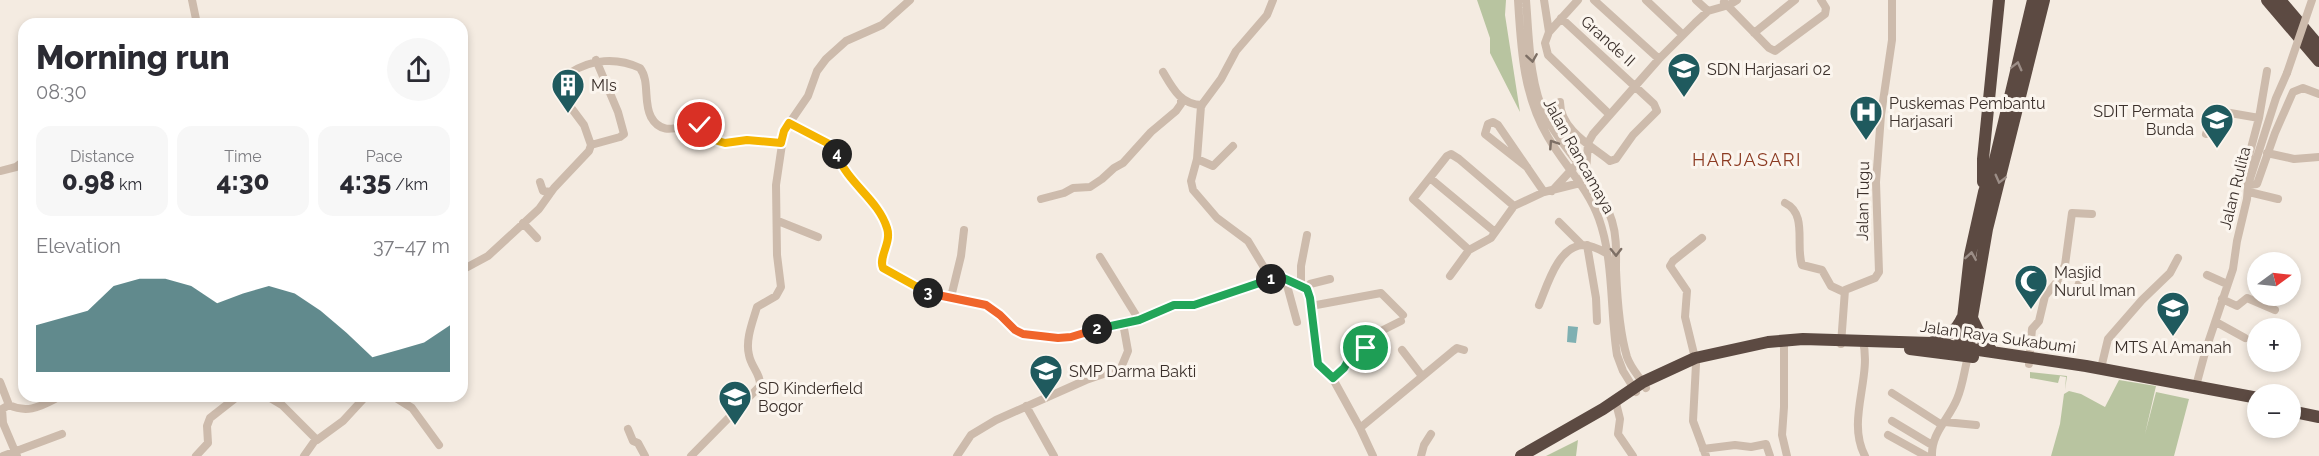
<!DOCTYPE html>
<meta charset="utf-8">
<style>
:root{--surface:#fff;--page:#f7f7f7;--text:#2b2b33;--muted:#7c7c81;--accent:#1f5a5e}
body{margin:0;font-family:Raleway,sans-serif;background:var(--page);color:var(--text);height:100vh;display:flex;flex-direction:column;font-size:22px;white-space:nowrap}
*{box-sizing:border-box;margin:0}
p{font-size:20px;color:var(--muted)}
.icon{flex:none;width:33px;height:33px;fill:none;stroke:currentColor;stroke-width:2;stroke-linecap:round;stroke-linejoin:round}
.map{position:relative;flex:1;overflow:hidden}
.drawer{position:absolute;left:18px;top:18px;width:450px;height:384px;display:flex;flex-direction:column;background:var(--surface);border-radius:18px;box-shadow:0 3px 9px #0003}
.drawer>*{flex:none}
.needle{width:39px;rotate:75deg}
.buttons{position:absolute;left:2247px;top:252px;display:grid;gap:12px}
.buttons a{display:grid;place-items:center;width:54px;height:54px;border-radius:50%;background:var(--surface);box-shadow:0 3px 9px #0003;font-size:30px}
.pin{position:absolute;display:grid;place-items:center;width:51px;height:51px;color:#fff;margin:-26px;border:3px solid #fff;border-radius:50%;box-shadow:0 2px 6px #0007}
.km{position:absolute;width:30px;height:30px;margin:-15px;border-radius:50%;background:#222;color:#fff;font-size:16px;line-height:30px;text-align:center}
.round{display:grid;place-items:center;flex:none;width:63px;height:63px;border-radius:32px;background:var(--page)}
.overview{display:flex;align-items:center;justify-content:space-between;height:102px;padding:0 18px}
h1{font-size:33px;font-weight:800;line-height:45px}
.figures{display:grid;grid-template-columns:repeat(3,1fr);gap:9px;height:102px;padding:6px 18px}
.figures div{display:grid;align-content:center;border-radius:15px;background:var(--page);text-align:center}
.figures b{font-size:26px;font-weight:800}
.figures small{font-size:16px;font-weight:400}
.figures p{font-size:16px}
.chart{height:168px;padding:12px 18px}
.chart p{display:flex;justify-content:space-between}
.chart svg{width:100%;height:108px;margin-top:6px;fill:var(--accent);opacity:.7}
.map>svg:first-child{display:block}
.green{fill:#b8c4a0}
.water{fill:#7fb0b2}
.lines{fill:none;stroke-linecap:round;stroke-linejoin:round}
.minor{stroke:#cdbbac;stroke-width:8}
.highway{stroke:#5c4a42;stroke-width:12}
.minor-bridge{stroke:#cdbbac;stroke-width:8}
.oneway{stroke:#7d6f65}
.oneway2{stroke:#9c8e87}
.split-1-casing{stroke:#fff;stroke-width:12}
.split-2-casing{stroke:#fff;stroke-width:12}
.split-3-casing{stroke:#fff;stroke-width:12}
.split-4-casing{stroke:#fff;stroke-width:12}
.split-5-casing{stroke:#fff;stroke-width:12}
.split-1{stroke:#22a559;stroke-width:8}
.split-2{stroke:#22a559;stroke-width:8}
.split-3{stroke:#f0652b;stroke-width:8}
.split-4{stroke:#f5b400;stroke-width:8}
.split-5{stroke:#f5b400;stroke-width:8}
.labels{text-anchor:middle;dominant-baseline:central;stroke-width:6;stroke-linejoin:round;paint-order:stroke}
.street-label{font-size:16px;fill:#3b302b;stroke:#fbf5ee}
.poi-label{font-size:16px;fill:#3b302b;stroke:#fbf5ee;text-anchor:start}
.neighbourhood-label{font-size:18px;letter-spacing:1.5px;fill:#8c3b22;stroke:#fbf5ee}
</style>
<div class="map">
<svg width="2319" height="456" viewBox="0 0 2319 456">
<rect width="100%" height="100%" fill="#f4ebe1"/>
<!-- green -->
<path class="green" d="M1477,0H1506L1505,15L1520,112L1490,53V38Z
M2030,372L2067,376L2065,390L2066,377L2060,376L2058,383L2030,378Z
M2119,380L2156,386L2145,434L2156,392L2189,399L2174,456H2051L2060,424L2064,394L2069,391L2081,394L2105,407Z
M1578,440L1576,456H1546Z"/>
<!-- water -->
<path class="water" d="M1568,326L1578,327L1576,343L1567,342Z"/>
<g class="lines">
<!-- minor -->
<path class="minor" d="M192,0L197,24
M1518,0C1521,48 1523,95 1548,137C1564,165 1588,188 1599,219C1614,261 1610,312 1617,355L1623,371L1636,392
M1526,0C1529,36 1529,84 1546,117C1565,154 1599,179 1612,221C1617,237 1616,253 1616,270C1617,295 1620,334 1627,357C1631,369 1640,377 1646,388
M1544,0L1549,32L1545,43L1548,55L1609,114
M1594,0L1659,59
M1646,0L1683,35
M1696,0L1708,11
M1724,2L1769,48L1775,51L1825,14L1826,8L1821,0
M1549,32L1578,0
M1754,33L1795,0
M2267,71L2259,118L2246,167L2248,185L2257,184L2275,133L2293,92L2303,88L2319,94
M1163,72C1173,89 1181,105 1202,105
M1560,102C1560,129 1591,146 1610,161L1616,159L1633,135L1657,111L1654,104L1561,18
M789,123L835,148L845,169L882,217L889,236L888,245L882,261L883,268L929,294L986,305L1019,332L1051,339L1071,337L1115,324L1139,320L1174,305H1194L1277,278H1285L1307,289L1310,298L1318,364L1333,379L1360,428L1373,456
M2206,134L2213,110L2259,118
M591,145L620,137L624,134L618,112L596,60
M2267,153L2294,159L2319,157
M1197,159L1213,166L1233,146
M1527,167L1485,134L1488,124L1493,122L1498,125L1544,192
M0,171L16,167L24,161
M1430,178L1495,232
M540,182L543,191L551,192
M1552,191L1574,167
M2249,192L2278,199
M1041,199L1064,193L1073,188L1090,187L1102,179L1114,168L1123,163L1151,132L1176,111L1181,104V98
M1785,203C1808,214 1795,246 1802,265L1822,270L1831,286L1844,292
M778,221L818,237
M1559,222L1582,245
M523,223L537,238
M1587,245L1596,298L1597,321
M1469,250L1413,199L1447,156L1451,154L1459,159L1514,206
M1100,257L1139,320
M462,270L488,256L539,209L554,188L589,151L591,145L584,125L560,93L557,87C559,79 564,77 570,73C591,59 617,57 640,68C650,81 643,102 651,117C663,139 683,123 701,125C712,127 713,139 722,142C730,145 740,140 749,140C760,140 770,141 781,143
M2207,275L2227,284
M1450,276L1469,250L1491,238L1514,206L1544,192L1580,183L1586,172L1588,143L1593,134L1659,59L1695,23L1708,11L1729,5L1737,0
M1285,278L1297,322
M1271,279L1248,241L1217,218L1193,190L1191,181L1197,159L1201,106L1221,79L1236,51L1267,15L1273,0
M2056,283L2073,291L2078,286L2083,273L2092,277
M1301,286V266L1307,235
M1307,289L1310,284L1330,279
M951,297L961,256L964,230
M2222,299L2237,306L2247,298L2275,310
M1539,305C1547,286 1558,246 1583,245C1591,245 1599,249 1606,253
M1311,306L1381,293L1403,315
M2216,322L2245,338
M1863,341C1872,379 1846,420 1865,456
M1841,344L1845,290L1875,278L1879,272L1876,182L1881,115L1892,40V0
M1784,346V407L1782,435L1787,456
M1402,350L1422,376
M1695,358L1685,317L1687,291L1670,266L1673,261L1702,238
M1696,364L1693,421L1706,456
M2029,364L2032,329L2039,321L2045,296L2056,283L2065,265L2072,213L2092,214
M2101,368L2108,339L2142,300L2170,273L2178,258
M1333,379L1344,368L1351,356L1379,338V332L1401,321
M0,382L9,405L2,409L3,423L17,456
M2196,386L2206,349L2233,269L2237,241L2247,199L2248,185L2276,98L2287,73
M1892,393L1942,425
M267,396L282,405L317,440L343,421L366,396
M393,396L412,408L439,445
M1616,403L1620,419L1618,434L1633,456
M9,405C26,413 38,408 55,399
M1026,406L1054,456
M1892,421L1932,445
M1945,422L1976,425
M1360,428L1453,351L1457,348L1464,350
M628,429L633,441L638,443L645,456
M1888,435L1926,456
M1703,449L1735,445L1751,447L1766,444L1770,456
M3,456L62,434
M196,456L208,443L207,426L210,418L238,396
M304,456L316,439
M691,456L760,386C761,374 751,367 749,355C745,340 753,321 757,307L776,296L781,287L777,255L776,185L784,131L808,96L817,71L826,59L846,41L882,25L910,0
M957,456L971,435L996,420L1086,380L1121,368L1128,351L1123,323
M1421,456L1424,445L1431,434
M1932,456C1931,433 1949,419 1957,399C1963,385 1964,371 1968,357"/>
<!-- highway -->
<path class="highway" d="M2267,0L2319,61
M2280,0L2319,46
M1983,182V159L1999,0
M1972,318L1984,343L1993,352
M1933,342C1946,336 1956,332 1962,318
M1910,349L1973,357
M1959,354L1970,255L1984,192L1995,160L2033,0
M1968,356L1972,317L1987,229L2044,0
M2290,411L2319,417
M1521,456L1603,409L1643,382L1695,358L1768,342L1803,339L1931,343L2086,366L2258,398"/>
<!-- minor-bridge -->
<path class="minor-bridge" d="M2287,73L2312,0"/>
</g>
<!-- one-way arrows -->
<defs><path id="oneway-chevron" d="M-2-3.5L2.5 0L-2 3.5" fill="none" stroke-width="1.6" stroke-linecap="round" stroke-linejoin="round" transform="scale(1.5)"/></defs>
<g class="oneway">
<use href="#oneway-chevron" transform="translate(1532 58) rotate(81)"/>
<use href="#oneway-chevron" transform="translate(1553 144) rotate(-123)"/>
<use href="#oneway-chevron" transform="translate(1616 252) rotate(89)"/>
</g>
<g class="oneway2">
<use href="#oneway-chevron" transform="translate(2017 66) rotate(-76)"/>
<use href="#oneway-chevron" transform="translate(2000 179) rotate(104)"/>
<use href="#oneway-chevron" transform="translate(1971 256) rotate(-81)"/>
</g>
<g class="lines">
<defs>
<path id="split-1" d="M1271,279L1281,277L1307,289L1310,298L1318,364L1333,378L1344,368L1351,356L1366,348"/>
<path id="split-2" d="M1097,329L1139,320L1174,305H1194L1271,279"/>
<path id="split-3" d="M928,293L986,305L1000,315L1015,330L1023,334L1058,338L1071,337L1097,329"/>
<path id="split-4" d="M837,154C847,183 878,199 887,228C892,243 878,257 883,268L928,293"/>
<path id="split-5" d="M700,125L710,129L718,141L725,143L747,140L781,143L784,131L789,123L833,146L837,154"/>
</defs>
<!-- split-1 casing -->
<use href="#split-1" class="split-1-casing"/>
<!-- split-2 casing -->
<use href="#split-2" class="split-2-casing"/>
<!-- split-3 casing -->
<use href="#split-3" class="split-3-casing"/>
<!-- split-4 casing -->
<use href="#split-4" class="split-4-casing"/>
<!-- split-5 casing -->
<use href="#split-5" class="split-5-casing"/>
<!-- split-1 -->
<use href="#split-1" class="split-1"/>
<!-- split-2 -->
<use href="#split-2" class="split-2"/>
<!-- split-3 -->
<use href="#split-3" class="split-3"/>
<!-- split-4 -->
<use href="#split-4" class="split-4"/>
<!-- split-5 -->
<use href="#split-5" class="split-5"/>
</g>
<!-- icons -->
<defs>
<symbol id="school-pin" viewBox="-11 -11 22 30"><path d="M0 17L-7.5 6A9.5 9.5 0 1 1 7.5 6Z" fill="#1f5a5e" stroke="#fbf5ee"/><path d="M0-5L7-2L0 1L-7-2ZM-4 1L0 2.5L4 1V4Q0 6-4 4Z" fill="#fff"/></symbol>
<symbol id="building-pin" viewBox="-11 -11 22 30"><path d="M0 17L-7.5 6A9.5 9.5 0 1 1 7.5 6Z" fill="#1f5a5e" stroke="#fbf5ee"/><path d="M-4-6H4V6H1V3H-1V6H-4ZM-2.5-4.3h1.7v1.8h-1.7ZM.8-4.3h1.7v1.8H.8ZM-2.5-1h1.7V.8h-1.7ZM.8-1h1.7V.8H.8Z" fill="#fff"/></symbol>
<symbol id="hospital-pin" viewBox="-11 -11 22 30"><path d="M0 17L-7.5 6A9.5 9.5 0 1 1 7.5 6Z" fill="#1f5a5e" stroke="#fbf5ee"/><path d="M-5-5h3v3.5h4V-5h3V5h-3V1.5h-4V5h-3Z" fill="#fff"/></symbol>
<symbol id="mosque-pin" viewBox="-11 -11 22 30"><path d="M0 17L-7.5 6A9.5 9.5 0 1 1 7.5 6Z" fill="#1f5a5e" stroke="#fbf5ee"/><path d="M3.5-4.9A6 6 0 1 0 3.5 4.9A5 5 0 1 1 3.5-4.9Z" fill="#fff"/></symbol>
</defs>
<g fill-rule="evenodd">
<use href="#school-pin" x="1665" y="50" width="38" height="52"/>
<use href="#building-pin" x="549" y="66" width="38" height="52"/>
<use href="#hospital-pin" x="1847" y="93" width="38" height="52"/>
<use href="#school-pin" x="2198" y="101" width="38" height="52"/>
<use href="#mosque-pin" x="2012" y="262" width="38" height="52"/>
<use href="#school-pin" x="2154" y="289" width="38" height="52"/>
<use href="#school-pin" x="1027" y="352" width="38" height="52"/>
<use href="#school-pin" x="716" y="378" width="38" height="52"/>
</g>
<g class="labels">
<!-- street labels -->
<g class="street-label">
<text transform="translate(1608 41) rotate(42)">Grande II</text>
<text transform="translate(1579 156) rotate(61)">Jalan Rancamaya</text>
<text transform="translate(2235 188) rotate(-76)">Jalan Rulita</text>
<text transform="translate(1863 201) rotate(-89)">Jalan Tugu</text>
<text transform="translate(1998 337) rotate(8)">Jalan Raya Sukabumi</text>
</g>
<!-- poi labels -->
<g class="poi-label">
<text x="1707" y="69">SDN Harjasari 02</text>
<text x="591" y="85">MIs</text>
<text x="1889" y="103">Puskemas Pembantu<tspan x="1889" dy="18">Harjasari</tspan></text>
<text x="2194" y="111" text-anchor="end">SDIT Permata<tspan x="2194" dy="18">Bunda</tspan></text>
<text x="2054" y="272">Masjid<tspan x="2054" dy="18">Nurul Iman</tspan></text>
<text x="2173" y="347" text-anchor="middle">MTS Al Amanah</text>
<text x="1069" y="371">SMP Darma Bakti</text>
<text x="758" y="388">SD Kinderfield<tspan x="758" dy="18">Bogor</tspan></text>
</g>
<!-- neighbourhood labels -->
<g class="neighbourhood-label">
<text x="1747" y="159">HARJASARI</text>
</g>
</g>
</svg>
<div class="buttons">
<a><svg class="needle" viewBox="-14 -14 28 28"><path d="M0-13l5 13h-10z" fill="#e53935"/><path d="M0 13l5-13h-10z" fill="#7c7c81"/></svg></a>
<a>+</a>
<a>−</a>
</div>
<div class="pin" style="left:1366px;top:348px;background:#1e9e55"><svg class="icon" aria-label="arrive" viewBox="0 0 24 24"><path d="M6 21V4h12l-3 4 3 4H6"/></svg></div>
<div class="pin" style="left:700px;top:125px;background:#d93025"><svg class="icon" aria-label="check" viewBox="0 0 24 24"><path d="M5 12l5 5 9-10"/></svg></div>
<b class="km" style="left:1271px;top:279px">1</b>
<b class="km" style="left:1097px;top:329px">2</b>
<b class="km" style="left:928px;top:293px">3</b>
<b class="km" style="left:837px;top:154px">4</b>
<section class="drawer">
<div class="overview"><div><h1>Morning run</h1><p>08:30</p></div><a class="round"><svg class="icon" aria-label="share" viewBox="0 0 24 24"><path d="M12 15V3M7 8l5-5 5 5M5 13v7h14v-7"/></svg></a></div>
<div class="figures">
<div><p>Distance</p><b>0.98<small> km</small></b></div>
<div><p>Time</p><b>4:30</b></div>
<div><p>Pace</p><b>4:35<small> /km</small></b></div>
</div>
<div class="chart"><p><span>Elevation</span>37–47 m</p>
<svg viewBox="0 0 160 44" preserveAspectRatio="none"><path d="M0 44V25L10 22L20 19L30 9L40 6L50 6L60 9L70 16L80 12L90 9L100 12L110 19L120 28L130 38L140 35L150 32L160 25V44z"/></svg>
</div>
</section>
</div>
